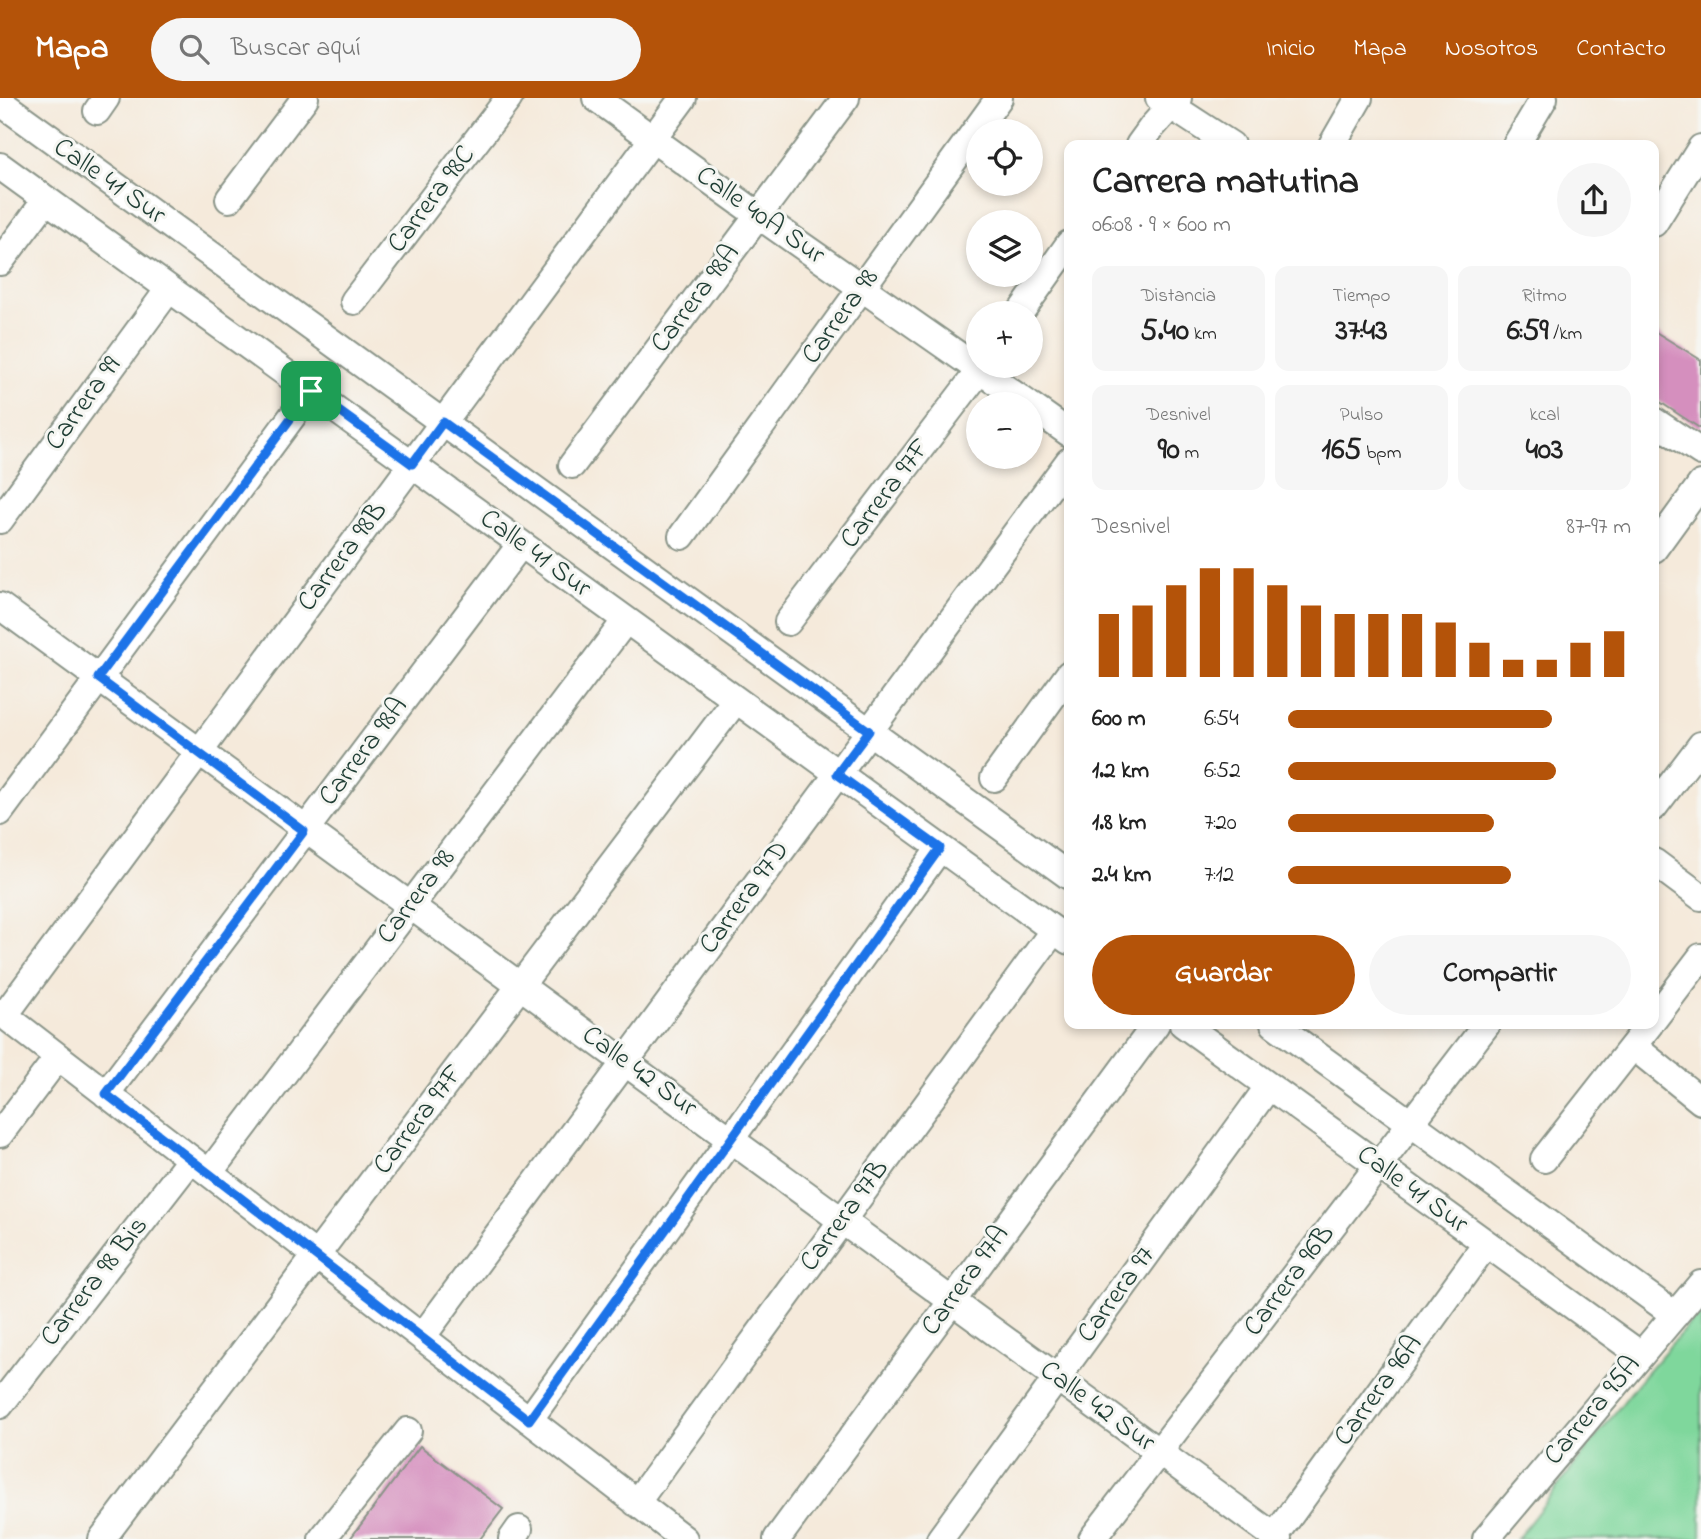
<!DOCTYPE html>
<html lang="es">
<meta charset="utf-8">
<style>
:root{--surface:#fff;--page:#f6f6f6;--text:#222;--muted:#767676;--accent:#b45309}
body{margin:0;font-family:"Indie Flower",sans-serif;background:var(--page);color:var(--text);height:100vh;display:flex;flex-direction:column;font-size:26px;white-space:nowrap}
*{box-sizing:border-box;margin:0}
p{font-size:23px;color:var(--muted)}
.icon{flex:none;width:38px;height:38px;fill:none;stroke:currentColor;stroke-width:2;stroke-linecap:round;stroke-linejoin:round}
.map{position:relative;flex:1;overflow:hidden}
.details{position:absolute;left:1064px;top:42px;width:595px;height:889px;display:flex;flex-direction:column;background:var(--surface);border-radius:14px;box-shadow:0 4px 10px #0003}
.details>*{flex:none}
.buttons{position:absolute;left:966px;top:21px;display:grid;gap:14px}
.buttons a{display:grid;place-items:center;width:77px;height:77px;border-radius:50%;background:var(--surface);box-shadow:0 4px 10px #0003;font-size:35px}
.pin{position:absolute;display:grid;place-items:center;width:60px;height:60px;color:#fff;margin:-30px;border-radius:14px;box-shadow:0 4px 10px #0006}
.round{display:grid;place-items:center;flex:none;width:74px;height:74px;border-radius:37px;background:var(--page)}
.head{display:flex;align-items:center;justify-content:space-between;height:119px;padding:0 28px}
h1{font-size:38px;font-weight:700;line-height:52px}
.metrics{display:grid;grid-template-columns:repeat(3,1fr);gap:10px;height:119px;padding:7px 28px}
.metrics div{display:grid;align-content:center;border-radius:14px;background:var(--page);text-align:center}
.metrics b{font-size:30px;font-weight:700}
.metrics small{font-size:19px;font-weight:400}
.metrics p{font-size:19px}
.chart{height:196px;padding:14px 28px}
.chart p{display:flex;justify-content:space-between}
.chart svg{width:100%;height:126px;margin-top:7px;stroke:var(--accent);stroke-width:6}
.action{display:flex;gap:14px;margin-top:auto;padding:14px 28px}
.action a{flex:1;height:80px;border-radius:42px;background:var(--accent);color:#fff;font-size:28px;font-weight:700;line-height:80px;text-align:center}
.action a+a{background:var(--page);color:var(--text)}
ul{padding:0 28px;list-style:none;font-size:23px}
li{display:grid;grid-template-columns:112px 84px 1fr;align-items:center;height:52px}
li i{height:18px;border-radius:9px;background:var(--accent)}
header{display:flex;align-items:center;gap:42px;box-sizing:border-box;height:98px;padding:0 35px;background:var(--accent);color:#fff}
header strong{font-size:33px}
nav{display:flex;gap:38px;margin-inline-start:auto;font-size:24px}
.search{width:490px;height:63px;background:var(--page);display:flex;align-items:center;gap:18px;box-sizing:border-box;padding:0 24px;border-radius:38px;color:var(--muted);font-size:26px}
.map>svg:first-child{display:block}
.green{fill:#7fd79c;stroke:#4f8a68;stroke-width:2}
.building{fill:#d58fbe}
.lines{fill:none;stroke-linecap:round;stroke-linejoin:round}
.street-casing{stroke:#8a9488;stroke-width:30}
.street{stroke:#fff;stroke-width:26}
.route-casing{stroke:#fff;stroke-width:14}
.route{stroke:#1a73e8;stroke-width:9}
.labels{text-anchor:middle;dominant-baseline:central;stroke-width:6;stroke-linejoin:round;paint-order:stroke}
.street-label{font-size:28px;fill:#1f3d34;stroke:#f6f6f2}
</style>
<header>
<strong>Mapa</strong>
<div class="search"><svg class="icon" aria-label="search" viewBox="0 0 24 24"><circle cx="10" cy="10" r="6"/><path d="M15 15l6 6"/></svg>Buscar aquí</div>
<nav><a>Inicio</a><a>Mapa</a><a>Nosotros</a><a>Contacto</a></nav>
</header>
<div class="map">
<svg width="1701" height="1441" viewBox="0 0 1701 1441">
<rect width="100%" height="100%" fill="#f6f6f2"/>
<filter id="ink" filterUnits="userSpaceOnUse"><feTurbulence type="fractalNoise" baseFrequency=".0143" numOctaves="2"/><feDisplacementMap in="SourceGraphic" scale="14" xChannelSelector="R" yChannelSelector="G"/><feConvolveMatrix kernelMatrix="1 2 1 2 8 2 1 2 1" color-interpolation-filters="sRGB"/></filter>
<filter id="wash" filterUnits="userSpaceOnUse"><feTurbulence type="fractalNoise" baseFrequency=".00686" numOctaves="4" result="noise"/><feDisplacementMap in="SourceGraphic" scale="28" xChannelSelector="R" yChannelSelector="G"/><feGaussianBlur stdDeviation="1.57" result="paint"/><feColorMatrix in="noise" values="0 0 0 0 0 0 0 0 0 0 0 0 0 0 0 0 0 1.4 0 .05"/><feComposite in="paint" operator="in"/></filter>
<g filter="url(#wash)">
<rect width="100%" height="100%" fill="#f5eadb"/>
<!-- green -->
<path class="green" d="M1701,1212V1441H1517L1642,1280Z"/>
<g id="blocks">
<!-- building -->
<path class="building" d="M1654,233L1701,262V331L1654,300Z
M420,1348L503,1411L480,1441H350Z"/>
</g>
</g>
<g filter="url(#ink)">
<use href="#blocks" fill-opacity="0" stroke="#8a9488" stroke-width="2"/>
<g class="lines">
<defs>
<path id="street" d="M596,0L758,117L1028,306
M1159,0L1231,47
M0,4L1069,778
M97,13L106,0
M1139,47L1152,29L1178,0
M1332,47L1359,0
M1516,47L1544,0
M0,68L1069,843
M229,101L305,0
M1654,125L1701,50
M0,164L46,102
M354,203L509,0
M1020,215L1069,146
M1031,308L1069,335
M1654,323L1701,354
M572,367L846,0
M0,422L169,191
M682,438L999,0
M1654,451L1701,386
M0,508L1278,1441
M788,524L983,268
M994,680L1069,576
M1654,709L1701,647
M0,714L311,293
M1654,764L1701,799
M0,914L684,1441
M4,918L683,0
M1654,921L1701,859
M1183,926L1641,1257
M1274,926L1675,1217
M1633,948L1701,1003
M106,996L521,446
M0,1036L58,959
M1544,1061L1650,926
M209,1075L626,522
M422,1239L1069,363
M0,1307L191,1061
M529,1322L940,750
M636,1405L1054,832
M102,1441L736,602
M322,1441L408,1333
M512,1441L519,1431
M777,1441L1156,926
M940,1441L1269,988
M1092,1441L1487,926
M1273,1441L1486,1146
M1486,1441L1701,1186"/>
</defs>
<!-- street casing -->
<use href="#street" class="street-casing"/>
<!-- street -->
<use href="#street" class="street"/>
</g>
</g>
<g class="lines" filter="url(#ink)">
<defs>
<path id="route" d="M311,293L412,366L443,324L869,633L837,676L940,750L529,1322L106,996L304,733L98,580Z"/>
</defs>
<!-- route casing -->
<use href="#route" class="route-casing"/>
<!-- route -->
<use href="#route" class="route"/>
</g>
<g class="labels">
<!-- street labels -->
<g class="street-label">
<text transform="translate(109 84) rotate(35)">Calle 41 Sur</text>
<text transform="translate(432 102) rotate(-53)">Carrera 98C</text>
<text transform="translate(760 118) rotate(35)">Calle 40A Sur</text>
<text transform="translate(696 201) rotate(-53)">Carrera 98A</text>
<text transform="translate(841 219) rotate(-54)">Carrera 98</text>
<text transform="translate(84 306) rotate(-54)">Carrera 99</text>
<text transform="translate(886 396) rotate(-53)">Carrera 97F</text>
<text transform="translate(535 456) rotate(36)">Calle 41 Sur</text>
<text transform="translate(343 459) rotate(-53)">Carrera 98B</text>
<text transform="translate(364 654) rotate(-53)">Carrera 98A</text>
<text transform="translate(417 799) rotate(-53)">Carrera 98</text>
<text transform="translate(745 800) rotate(-54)">Carrera 97D</text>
<text transform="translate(639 974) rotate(36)">Calle 42 Sur</text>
<text transform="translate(419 1022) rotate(-53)">Carrera 97F</text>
<text transform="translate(1412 1092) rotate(36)">Calle 41 Sur</text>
<text transform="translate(845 1118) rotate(-54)">Carrera 97B</text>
<text transform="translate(966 1183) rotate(-54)">Carrera 97A</text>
<text transform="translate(1290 1183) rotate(-53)">Carrera 96B</text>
<text transform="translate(95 1184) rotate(-52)">Carrera 98 Bis</text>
<text transform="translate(1117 1197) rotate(-54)">Carrera 97</text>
<text transform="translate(1379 1293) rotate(-54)">Carrera 96A</text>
<text transform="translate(1097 1309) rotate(36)">Calle 42 Sur</text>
<text transform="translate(1593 1313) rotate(-50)">Carrera 95A</text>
</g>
</g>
</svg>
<div class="buttons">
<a><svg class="icon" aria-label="locate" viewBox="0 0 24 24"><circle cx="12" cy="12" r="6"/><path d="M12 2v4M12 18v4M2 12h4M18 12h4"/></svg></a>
<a><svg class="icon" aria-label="layers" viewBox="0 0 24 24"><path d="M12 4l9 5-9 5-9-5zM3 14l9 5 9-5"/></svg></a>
<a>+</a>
<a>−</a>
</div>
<div class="pin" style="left:311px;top:293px;background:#1e9e55"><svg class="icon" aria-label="arrive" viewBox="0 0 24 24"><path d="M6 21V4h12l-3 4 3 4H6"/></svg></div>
<section class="details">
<div class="head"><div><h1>Carrera matutina</h1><p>06:08 · 9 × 600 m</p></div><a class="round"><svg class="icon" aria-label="share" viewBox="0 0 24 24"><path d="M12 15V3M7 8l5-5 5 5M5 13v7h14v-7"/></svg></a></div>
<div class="metrics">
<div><p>Distancia</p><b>5.40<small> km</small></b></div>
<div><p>Tiempo</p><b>37:43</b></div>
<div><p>Ritmo</p><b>6:59<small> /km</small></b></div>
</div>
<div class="metrics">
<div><p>Desnivel</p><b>90<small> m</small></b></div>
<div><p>Pulso</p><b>165<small> bpm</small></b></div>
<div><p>kcal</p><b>403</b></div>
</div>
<div class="chart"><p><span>Desnivel</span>87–97 m</p>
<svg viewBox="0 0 160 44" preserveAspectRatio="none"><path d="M5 44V22M15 44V19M25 44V12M35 44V6M45 44V6M55 44V12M65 44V19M75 44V22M85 44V22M95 44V22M105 44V25M115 44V32M125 44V38M135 44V38M145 44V32M155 44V28"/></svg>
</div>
<ul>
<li><b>600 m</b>6:54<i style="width:77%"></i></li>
<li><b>1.2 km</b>6:52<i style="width:78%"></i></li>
<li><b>1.8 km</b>7:20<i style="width:60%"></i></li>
<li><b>2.4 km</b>7:12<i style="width:65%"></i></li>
</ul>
<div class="action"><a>Guardar</a><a>Compartir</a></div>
</section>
</div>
